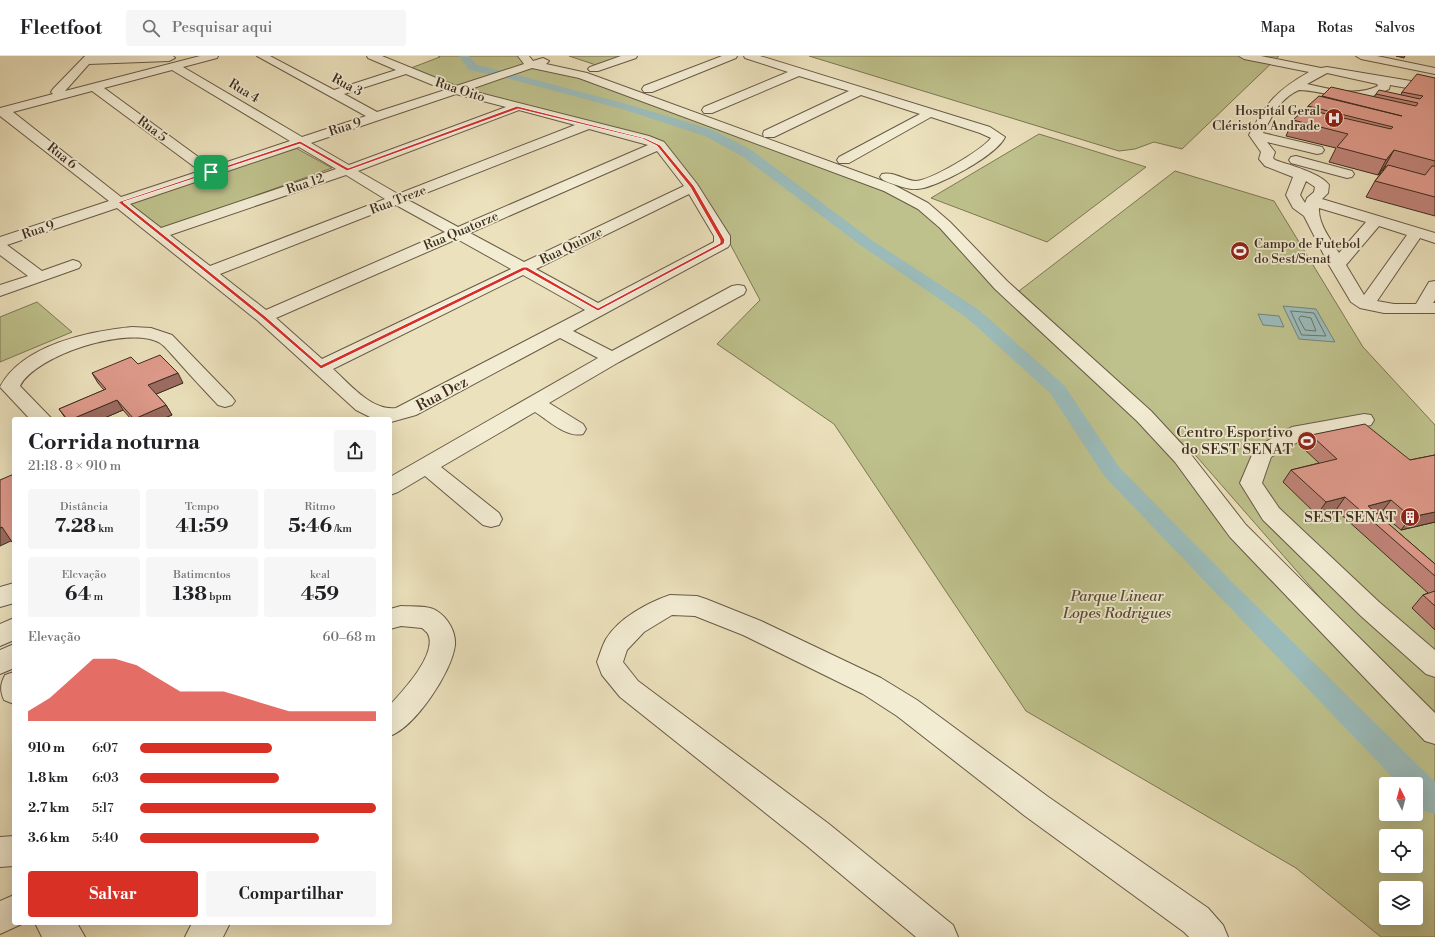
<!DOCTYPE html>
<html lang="pt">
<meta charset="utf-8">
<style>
:root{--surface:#fff;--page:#f6f6f6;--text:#202124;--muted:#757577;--line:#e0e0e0;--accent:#d93025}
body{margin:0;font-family:"Libre Bodoni",serif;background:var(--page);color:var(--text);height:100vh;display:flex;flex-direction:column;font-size:15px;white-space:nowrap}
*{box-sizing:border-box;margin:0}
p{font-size:13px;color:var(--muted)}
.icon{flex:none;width:22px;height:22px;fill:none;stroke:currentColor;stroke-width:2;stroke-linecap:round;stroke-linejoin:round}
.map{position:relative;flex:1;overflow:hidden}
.details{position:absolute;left:12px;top:361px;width:380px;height:508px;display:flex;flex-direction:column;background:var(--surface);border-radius:4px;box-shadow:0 4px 16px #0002}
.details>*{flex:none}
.needle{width:26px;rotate:354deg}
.tools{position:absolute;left:1379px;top:721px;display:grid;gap:8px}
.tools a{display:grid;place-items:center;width:44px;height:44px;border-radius:4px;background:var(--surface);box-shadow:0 4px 16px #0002;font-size:20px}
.pin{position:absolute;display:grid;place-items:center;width:34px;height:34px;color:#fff;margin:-17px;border-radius:8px;box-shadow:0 2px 6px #0006}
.round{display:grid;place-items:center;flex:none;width:42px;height:42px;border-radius:4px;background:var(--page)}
.headline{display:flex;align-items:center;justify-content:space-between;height:68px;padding:0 16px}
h1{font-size:22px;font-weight:700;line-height:30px}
.metrics{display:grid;grid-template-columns:repeat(3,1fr);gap:6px;height:68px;padding:4px 16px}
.metrics div{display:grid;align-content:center;border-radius:4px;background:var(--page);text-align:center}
.metrics b{font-size:20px;font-weight:700}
.metrics small{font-size:11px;font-weight:400}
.metrics p{font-size:11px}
.chart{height:112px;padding:8px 16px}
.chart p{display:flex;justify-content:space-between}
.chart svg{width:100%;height:72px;margin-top:4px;fill:var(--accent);opacity:.7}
.primary-button{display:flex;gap:8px;margin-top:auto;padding:8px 16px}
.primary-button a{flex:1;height:46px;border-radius:4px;background:var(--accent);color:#fff;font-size:16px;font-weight:700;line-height:46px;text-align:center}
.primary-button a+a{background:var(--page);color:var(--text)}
ul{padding:0 16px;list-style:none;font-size:13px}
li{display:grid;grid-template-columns:64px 48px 1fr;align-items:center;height:30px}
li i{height:10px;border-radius:5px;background:var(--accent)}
header{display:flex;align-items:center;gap:24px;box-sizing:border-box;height:56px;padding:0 20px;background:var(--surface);border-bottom:1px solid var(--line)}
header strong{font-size:19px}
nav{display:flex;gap:22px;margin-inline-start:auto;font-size:14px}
.search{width:280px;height:36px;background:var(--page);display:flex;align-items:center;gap:10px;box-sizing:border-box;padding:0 14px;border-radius:4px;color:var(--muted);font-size:15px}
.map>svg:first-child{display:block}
.green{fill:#bec18c;stroke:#7e7755;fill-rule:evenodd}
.water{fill:#9bbbba;stroke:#76827c}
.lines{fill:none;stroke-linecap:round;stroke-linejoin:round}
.shore{stroke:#6c746c;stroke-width:1}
.canal{fill:#9bbbba;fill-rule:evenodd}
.minor-casing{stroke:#695a46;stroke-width:2}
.minor{fill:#f2ecd3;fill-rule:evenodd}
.wall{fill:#c08478;stroke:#3e2d1e}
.shaded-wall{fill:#9c6c61;stroke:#3e2d1e}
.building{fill:#df9a8b;stroke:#3e2d1e}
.route{fill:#d93025;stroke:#fff;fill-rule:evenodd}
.labels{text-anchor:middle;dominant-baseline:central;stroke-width:3.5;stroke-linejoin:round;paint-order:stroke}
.far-street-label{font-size:13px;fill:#3e2d1e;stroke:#f2ecd3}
.far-poi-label{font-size:13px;fill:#3e2d1e;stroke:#f2ecd3;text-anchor:end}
.street-label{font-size:15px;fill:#3e2d1e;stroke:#f2ecd3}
.poi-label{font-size:15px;fill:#3e2d1e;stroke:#f2ecd3;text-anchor:end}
.park-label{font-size:15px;font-style:italic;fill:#584b34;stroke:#f2ecd3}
</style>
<header>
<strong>Fleetfoot</strong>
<div class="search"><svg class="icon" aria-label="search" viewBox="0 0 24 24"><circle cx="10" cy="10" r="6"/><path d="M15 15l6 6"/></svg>Pesquisar aqui</div>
<nav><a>Mapa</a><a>Rotas</a><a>Salvos</a></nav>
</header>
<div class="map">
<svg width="1435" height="881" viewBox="0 0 1435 881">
<rect width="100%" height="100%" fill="#ebe1bc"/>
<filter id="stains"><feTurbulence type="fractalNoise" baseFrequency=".005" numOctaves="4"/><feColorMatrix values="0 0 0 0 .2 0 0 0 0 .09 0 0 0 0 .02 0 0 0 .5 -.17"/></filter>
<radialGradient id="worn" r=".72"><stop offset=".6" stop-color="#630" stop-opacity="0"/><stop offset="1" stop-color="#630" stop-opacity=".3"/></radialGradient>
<!-- green -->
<path class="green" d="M438,0H524L528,6L558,12L889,133L923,151L1146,364L1240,486L1287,541L1435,678V881H1381L1296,812L1026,655L834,368L717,288L760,244L728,184L660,90L516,52L403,15L440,1ZM1386,728H1416V758H1386ZM1386,780H1416V810H1386ZM1386,832H1416V862H1386Z
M569,0H618L620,1L596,9Z
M809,0H1279L1182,93L1154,86L1135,93L1119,95Z
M1039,78L1146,111L1047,186L931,142Z
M294,91L332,112L163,173L129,148Z
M1175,115L1274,145L1363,291L1435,369V658L1330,553L1197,401L1019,235Z
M37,246L72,276L0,306V261Z"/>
<!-- water -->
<path class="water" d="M1283,250L1316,253L1335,286L1299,283Z
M1258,258L1279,260L1284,271L1263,269Z"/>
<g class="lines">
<!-- shore -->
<path class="shore" d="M1291,255L1314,257L1326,280L1302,279Z
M1301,260L1311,262L1316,275L1305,274L1299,263Z"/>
<!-- canal -->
<path class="canal" d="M459,0H469L477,9L502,15L503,17L498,20L469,14Z
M510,17L630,49L713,74L753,95L873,185L979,254L1064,329L1119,411L1231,525L1435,726V758L1425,755L1416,745V728H1399L1105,421L1050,337L967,262L863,191L743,101L705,80L622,53L506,22L505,20Z"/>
<defs>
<path id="minor" d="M85,0H173L175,2L169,5L89,8L65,35L200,0H218L217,2L183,11L302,81L366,60L257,0H270L334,34L396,14L368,2L367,0H382L456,30L524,8L518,0H529L533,5L543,2L549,5L546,8L587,17L894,129L928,147L950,166L1007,225L1151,355L1189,396L1246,469L1435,657V688L1425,685L1230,481L1175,406L1137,365L995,233L940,172L918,153L884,135L579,22L532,12L468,34L649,80L664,86L697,128L730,180V188L728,191L573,275L612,295L732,230L738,229L744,230L746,234L744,238L619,306L549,347L583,368L586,373L583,378C566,382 548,364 535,356L441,411L499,457L502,463L499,469L491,471L483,469L425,420L398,436L390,439V421L598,302L560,282L416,359L391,366L390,363H374L356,354L258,265L117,152L7,189L42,215L73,204L79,206L81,209L79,212L0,240V229L28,220L0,199V181L109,145L0,60V52L53,38L51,36L53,33ZM172,14L290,85L212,111L104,32ZM406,18L445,34L377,56L344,38ZM92,35L200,115L121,141L13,56ZM456,38L506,51L349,109L311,87ZM519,54L575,69L398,138L358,115ZM589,73L648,89L458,171L408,144ZM299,91L336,113L161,172L130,148ZM657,95L684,130L524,206L470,177ZM346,119L385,143L210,210L170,179ZM689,138L714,180V186L598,247L536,213ZM396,149L445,176L266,254L220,218ZM457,183L511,213L322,303L276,262ZM523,219L585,254L396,352C371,355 350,328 333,313Z
M621,0H637L636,2L598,15H590L588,13L590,11Z
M722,0H737L736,2L652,36H644L642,33L644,30Z
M744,0H760L990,71L1005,81C997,99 937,132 917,133C909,134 900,130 893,128C888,126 883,125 880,121L882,118C893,115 904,124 915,125C930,125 982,94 991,82L980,77L931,61L849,107H839L837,104L839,101L920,58L861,39L774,81H764L763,78L764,75L849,35L799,20L712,57H704L702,54L704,51L788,16L745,2Z
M1239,0H1261L1321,12L1327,11L1435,29V37L1390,29L1389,33C1350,54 1336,35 1299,34C1280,42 1272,60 1263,77L1322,91L1324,94L1322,97L1317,98L1267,86L1275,96L1273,102L1275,104C1289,109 1321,117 1329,129L1328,137L1322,143L1435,177V187L1420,182L1377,245L1394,248H1416L1429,226L1435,225V244L1433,247H1435V257H1384L1360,252L1351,246L1329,209L1304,160L1293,152L1286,139L1293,121L1265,110L1259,103L1261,96L1249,79C1266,47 1277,34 1309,16L1244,3ZM1327,17L1377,28L1378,30C1356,41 1330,33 1307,28ZM1306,125L1315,131L1314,136L1307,142L1305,147L1300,139ZM1319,152L1366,166L1339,197C1331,184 1318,168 1319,152ZM1379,170L1407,179L1364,239L1346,209Z
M1356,0H1377L1435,12V18L1361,3Z
M1296,100L1352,115L1354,118L1352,121L1347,122L1291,107L1289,104L1291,101Z
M132,271L151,272L172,279L232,341L235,345L232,349L225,351L218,349C204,334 189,318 175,302C170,297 166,291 160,287C129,269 36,299 20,330L52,363H30L0,331C22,289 89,275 132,271Z
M1364,358L1371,359L1374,364L1371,369L1305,382L1271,401L1262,427L1279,452L1379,546L1435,594V621L1426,618L1361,560L1263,464L1240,427L1255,392L1292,371Z
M14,527V547L0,551V531Z
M670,539L697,540L706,543L761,565L881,622L917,644L1047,740L1208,852L1223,869L1228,881H1189L1184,876L1025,760L897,660L863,638L743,579L695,560L672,559L644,576L627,594L623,606L638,625L829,768L953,869L958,881H916L807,790L620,641L602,619L597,606C600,598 602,590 606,583C619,562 647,547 670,539Z
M401,550C412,551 428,549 437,555C448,562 456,576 455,589C452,616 415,671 390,680V649C402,636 438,598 428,578C427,576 423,573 422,572L401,570L390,573V553Z
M14,562V584L0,590V568Z
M14,588V612L0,618V594Z
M14,616V648L4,644C0,634 0,629 5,619Z
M14,780V810L0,811V781Z
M14,839V867H24L0,878V845Z
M35,867H77L85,881H42Z
M192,867H230L223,881H185Z"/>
</defs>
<!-- minor casing -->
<use href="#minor" class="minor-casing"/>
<!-- minor -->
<use href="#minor" class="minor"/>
</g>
<!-- wall -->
<path class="wall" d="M1396,0H1405L1404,2Z
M1435,22V160L1366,141L1375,125L1386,110H1385L1378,119L1329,106L1336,92L1286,80L1293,64L1307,53L1308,50L1322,40L1374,41L1376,38L1401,39L1402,36Z
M92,317L183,327L156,338L166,349L172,359L162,363H131L123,354L102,363H66L59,353L104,334L98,327Z
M1311,379L1410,404L1435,399V466L1401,474L1381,457L1377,458L1435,508V574L1412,552L1423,539L1428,537L1336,454L1317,459L1283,426L1291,414L1319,407L1303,392Z"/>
<!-- shaded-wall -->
<path class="shaded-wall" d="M1394,94L1385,110L1378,119L1386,104Z
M178,317L183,327L154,339L148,329Z
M117,344L123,354L102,363H72Z
M166,349L172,359L162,363H134Z
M1345,441L1336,454L1317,459L1326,446Z
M1391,444L1381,457L1368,460V450Z
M1435,456V466L1401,474L1411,461Z
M2,471L13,484L0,490V472Z"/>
<!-- building -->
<path class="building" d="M1417,18L1435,22V105L1394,94L1386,104L1337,91L1348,78L1293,64L1305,53L1391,73L1393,71L1308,50L1319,40L1402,60L1322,40L1331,31L1416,50L1418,47L1376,38L1379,34L1420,43L1423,40L1402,36Z
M1388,109L1425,119L1432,110H1435V141L1375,125Z
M160,299L178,317L148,329L166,349L134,363L117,344L72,363H67L59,353L106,333L92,317L131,301L138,308Z
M1365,368L1410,404L1435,399V456L1411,461L1391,444L1368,450L1435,508V520L1345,441L1326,446L1291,414L1337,403L1311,379Z
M14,418V489L2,471L0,472V424Z
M1435,535V550L1423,539Z"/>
<!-- route -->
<path class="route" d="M517,50L645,82L660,89L694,130L725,184L724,188L598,255L525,214L321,313L262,262L118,146L300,85L348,112ZM518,53L643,83L657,90L690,131L720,184V187L598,252L527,211H523L321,309L265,260L123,146L300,88L347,115Z"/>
<!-- icons -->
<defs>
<symbol id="hospital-disc" viewBox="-11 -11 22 22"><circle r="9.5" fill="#8f2418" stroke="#f2ecd3"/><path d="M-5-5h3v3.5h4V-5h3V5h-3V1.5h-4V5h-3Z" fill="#fff"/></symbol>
<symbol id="stadium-disc" viewBox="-11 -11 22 22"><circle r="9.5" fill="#8f2418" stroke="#f2ecd3"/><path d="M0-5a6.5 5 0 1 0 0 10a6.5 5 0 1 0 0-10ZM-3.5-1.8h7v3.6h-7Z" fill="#fff"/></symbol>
<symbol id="building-disc" viewBox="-11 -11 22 22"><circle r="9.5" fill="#8f2418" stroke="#f2ecd3"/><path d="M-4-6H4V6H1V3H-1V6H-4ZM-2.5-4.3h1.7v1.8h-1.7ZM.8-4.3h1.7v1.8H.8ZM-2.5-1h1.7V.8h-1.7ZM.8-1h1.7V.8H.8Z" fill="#fff"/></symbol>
</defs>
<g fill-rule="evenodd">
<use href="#hospital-disc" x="1323" y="51" width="22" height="22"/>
<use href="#stadium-disc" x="1229" y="184" width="22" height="22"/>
<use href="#stadium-disc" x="1296" y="374" width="22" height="22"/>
<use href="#building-disc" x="1399" y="450" width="22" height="22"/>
</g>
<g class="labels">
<!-- far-street labels -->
<g class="far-street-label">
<text transform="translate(347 29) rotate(28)">Rua 3</text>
<text transform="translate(460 34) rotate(18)">Rua Oito</text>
<text transform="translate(244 35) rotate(31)">Rua 4</text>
<text transform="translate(345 71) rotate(-18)">Rua 9</text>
<text transform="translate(152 73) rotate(36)">Rua 5</text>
<text transform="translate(62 100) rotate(38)">Rua 6</text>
<text transform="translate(305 128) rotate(-19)">Rua 12</text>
<text transform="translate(398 144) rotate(-21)">Rua Treze</text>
<text transform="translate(38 174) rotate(-19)">Rua 9</text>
<text transform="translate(461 175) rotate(-23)">Rua Quatorze</text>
<text transform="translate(571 190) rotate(-26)">Rua Quinze</text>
</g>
<!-- far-poi labels -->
<g class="far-poi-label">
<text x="1320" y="55">Hospital Geral<tspan x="1320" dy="15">Clériston Andrade</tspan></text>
<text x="1254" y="188" text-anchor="start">Campo de Futebol<tspan x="1254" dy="15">do Sest/Senat</tspan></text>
</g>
<!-- street labels -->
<g class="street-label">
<text transform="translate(442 338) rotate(-28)">Rua Dez</text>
</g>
<!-- poi labels -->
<g class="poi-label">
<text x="1293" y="376">Centro Esportivo<tspan x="1293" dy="17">do SEST SENAT</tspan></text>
<text x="1396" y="461">SEST SENAT</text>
</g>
<!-- park labels -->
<g class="park-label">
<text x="1117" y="540">Parque Linear<tspan x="1117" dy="17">Lopes Rodrigues</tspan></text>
</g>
</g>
<rect width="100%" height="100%" filter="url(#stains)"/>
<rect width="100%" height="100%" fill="url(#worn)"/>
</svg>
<div class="tools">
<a><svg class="needle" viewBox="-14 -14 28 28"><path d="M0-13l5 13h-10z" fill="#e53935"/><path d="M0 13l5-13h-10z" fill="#757577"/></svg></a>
<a><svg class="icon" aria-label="locate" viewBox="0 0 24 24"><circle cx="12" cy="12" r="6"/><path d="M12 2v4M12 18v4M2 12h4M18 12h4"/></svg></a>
<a><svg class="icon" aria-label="layers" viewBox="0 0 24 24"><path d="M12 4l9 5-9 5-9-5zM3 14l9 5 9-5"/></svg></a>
</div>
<div class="pin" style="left:211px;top:116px;background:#1e9e55"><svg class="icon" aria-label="arrive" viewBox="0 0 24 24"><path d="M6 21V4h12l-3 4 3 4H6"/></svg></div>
<section class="details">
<div class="headline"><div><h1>Corrida noturna</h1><p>21:18 · 8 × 910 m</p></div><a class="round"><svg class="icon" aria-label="share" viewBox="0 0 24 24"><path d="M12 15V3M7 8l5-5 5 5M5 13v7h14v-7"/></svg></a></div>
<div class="metrics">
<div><p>Distância</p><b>7.28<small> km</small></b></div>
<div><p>Tempo</p><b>41:59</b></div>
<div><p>Ritmo</p><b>5:46<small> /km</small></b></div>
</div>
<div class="metrics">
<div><p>Elevação</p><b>64<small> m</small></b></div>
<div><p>Batimentos</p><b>138<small> bpm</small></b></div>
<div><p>kcal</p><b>459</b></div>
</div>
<div class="chart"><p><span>Elevação</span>60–68 m</p>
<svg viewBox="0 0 160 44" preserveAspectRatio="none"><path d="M0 44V38L10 30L20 18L30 6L40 6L50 10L60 18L70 26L80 26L90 26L100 30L110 34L120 38L130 38L140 38L150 38L160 38V44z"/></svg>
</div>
<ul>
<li><b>910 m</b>6:07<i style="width:56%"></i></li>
<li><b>1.8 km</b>6:03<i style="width:59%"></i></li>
<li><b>2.7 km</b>5:17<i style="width:100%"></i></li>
<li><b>3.6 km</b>5:40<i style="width:76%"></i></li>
</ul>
<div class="primary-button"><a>Salvar</a><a>Compartilhar</a></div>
</section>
</div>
